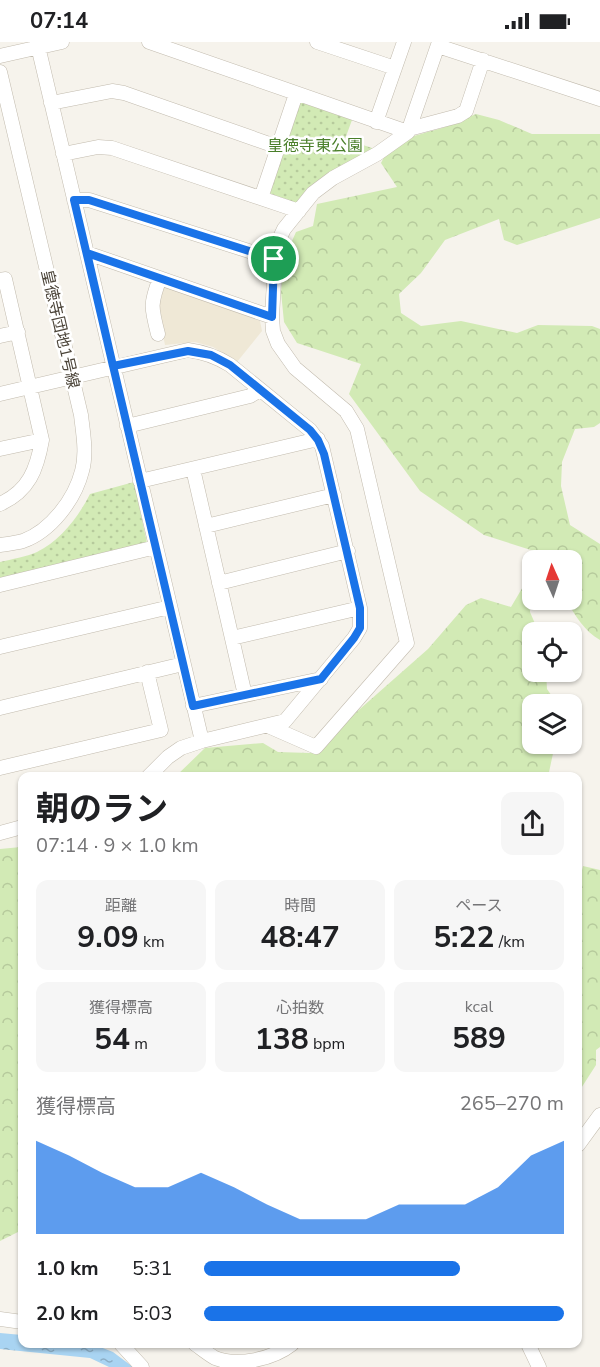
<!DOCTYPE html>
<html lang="ja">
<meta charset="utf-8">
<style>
:root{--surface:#fff;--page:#f6f6f6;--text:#202124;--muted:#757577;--accent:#1a73e8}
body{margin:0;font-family:"Nunito Sans","Noto Sans JP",sans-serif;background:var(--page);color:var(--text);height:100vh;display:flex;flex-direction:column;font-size:22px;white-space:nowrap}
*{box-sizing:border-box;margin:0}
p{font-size:20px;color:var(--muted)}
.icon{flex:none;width:33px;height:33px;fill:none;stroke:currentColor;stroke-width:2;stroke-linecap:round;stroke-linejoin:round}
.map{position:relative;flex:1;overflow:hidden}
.drawer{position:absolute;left:18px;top:730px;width:564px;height:576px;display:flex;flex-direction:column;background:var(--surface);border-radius:12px;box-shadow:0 2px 4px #0004}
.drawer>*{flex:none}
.needle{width:39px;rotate:357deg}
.controls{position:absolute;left:522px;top:508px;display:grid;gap:12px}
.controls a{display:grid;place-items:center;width:60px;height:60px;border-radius:12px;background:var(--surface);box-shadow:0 2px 4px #0004;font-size:30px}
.pin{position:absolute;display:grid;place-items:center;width:51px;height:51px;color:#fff;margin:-26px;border:3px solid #fff;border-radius:50%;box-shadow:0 2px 6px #0007}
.round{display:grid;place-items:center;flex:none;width:63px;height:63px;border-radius:12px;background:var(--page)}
.summary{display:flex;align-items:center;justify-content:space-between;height:102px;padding:0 18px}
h1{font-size:33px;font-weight:700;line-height:45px}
.metrics{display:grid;grid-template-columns:repeat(3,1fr);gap:9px;height:102px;padding:6px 18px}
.metrics div{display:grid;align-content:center;border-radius:12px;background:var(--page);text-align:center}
.metrics b{font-size:30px;font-weight:700}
.metrics small{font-size:16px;font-weight:400}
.metrics p{font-size:16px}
.chart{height:168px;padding:12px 18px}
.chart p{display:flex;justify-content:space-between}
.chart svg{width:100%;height:108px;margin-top:6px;fill:var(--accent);opacity:.7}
ul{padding:0 18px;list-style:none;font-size:20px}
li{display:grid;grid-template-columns:96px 72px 1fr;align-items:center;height:45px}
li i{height:15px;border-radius:8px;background:var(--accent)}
.status{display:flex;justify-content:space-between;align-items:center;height:42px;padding:0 30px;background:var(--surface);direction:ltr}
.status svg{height:16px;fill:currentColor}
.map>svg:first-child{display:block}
.education{fill:#efe8d6}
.grass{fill:url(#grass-dots)}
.forest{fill:url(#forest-crowns)}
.water{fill:url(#water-ripples)}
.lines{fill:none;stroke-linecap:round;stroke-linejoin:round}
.minor-casing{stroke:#c2bbae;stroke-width:15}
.minor{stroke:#fff;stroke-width:14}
.route-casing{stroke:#fff;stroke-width:12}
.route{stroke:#1a73e8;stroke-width:8}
.labels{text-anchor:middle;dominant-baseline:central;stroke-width:5;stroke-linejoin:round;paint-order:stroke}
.park-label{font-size:16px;fill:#4a7f2a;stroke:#fff}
.street-label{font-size:16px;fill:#4b4439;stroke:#fff}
</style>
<div class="status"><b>07:14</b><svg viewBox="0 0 49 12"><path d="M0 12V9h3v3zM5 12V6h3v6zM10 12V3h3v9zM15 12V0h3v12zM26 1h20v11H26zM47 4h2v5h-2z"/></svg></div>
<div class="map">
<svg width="600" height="1325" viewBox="0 0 600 1325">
<defs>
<pattern id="grass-dots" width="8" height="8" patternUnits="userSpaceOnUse" patternTransform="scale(1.5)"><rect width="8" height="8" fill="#d2eab5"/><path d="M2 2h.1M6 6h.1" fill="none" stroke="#b6ca9c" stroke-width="1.8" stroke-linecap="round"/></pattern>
<pattern id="forest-crowns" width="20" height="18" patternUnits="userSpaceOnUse" patternTransform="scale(1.5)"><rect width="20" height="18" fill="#d2eab5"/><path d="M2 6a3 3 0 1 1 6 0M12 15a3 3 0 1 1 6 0" fill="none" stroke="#b6ca9c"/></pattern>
<pattern id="water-ripples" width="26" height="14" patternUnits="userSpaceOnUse" patternTransform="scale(1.5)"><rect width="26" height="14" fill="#a9d4f2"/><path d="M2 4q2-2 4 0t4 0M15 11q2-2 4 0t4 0" fill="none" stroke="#8caec5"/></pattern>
</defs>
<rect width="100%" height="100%" fill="#f6f3ec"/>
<!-- education -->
<path class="education" d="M167,245L260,279L262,289L237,320L213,305L195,300L165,303L158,269L162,247Z"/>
<!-- grass -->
<path class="grass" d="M302,59L350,75L352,78L345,97L375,107L296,161L269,151L298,61Z
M134,440L147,501L0,537V520C12,517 26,515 37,510C60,499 79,474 90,452Z"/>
<!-- forest -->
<path class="forest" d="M476,72L499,78L532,92H600V176L517,203L504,198L499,177L445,198L421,231L399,252L401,271L421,284L461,279L517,291L538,283L592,284L600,287V381L594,385L575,387L562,420L561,444L570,483L600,502V598C585,590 575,573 566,558H572V519H534V509L484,493L420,449L349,352L361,322L297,301L284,280L281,250L284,217L296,190L313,184L317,162L397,145L381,121C393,95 421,93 445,85C455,81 466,76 476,72Z
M527,538L532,544L530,570L539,591H532V630H546L547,647L558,663H532V702H555L548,735H175L205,706L263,701L278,710L310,711L428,607L466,563L481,556L511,565Z
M21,805L22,806V1188L0,1199V807Z
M583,824L600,828V1005L596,1008V1023L578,1051V846Z"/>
<!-- water -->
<path class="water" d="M0,1291L22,1293V1302L95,1303L113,1310L133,1325H109L90,1316L0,1307Z"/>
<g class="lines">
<defs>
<path id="minor" d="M37,0L202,699
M149,0L408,90
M317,0L395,26
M438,4L600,57
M0,14L62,0
M0,30L81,373C83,391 87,411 82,429C75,457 51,489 23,499C16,501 7,502 0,503
M51,61L112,49L124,51L278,105
M376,80L404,0
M409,87L458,74L466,69L483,18
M63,112L98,105L112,106L299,169
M261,156L296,52
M74,158H89L274,217
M87,211L272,275
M0,238L5,237L42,398C37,427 29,449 0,462
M158,292C151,265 150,262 160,236
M0,294L18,290
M0,352L188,308C203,310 216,314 230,323L310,388L322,404L360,566V586L354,596L285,679L202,699L181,706L168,715L148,735
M127,384L250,354L260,348
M0,407L42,398
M193,427L245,653
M140,439L318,397
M206,484L334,453
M219,541L348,509
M0,543L156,505
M232,596L360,566
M0,605L170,565
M193,664L321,637
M0,666L183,622
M268,684L316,705L407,601L357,387L346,369L295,326L278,302L273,289L272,275L276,204L284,187L313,151L333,136L377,112L408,90L439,0
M0,726L161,688L147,630
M0,791L22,785
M578,1103L600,1073
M0,1277L22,1280
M121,1302L142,1325
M195,1302C202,1307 208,1312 215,1316C238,1325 273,1317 292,1302
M528,1302L539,1325"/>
</defs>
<!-- minor casing -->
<use href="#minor" class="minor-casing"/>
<!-- minor -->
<use href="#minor" class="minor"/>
</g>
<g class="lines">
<defs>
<path id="route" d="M274,217L89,158H74L193,664L321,637L354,596L360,586V566L324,412L318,398L310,388L230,323L211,313L188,309L113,324L87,211L272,275L274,217"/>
</defs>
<!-- route casing -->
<use href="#route" class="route-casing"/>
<!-- route -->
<use href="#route" class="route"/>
</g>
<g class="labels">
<!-- park labels -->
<g class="park-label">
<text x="315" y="104">皇徳寺東公園</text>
</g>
<!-- street labels -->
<g class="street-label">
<text transform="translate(60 287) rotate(77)">皇徳寺団地1号線</text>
</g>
</g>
</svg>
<div class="controls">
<a><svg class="needle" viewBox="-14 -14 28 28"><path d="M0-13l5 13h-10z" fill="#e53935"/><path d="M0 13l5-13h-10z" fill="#757577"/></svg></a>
<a><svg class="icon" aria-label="locate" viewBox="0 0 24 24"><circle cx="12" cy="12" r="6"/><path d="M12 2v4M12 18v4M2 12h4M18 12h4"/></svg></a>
<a><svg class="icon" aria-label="layers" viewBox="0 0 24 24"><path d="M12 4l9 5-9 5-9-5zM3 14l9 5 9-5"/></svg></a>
</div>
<div class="pin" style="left:274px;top:217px;background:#1e9e55"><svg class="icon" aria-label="arrive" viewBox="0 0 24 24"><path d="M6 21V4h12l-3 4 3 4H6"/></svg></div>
<section class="drawer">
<div class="summary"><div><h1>朝のラン</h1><p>07:14 · 9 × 1.0 km</p></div><a class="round"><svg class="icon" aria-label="share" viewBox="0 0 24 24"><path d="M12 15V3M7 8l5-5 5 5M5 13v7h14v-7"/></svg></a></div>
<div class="metrics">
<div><p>距離</p><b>9.09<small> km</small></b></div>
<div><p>時間</p><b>48:47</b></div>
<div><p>ペース</p><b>5:22<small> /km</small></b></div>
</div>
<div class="metrics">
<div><p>獲得標高</p><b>54<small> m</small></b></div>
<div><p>心拍数</p><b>138<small> bpm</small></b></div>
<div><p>kcal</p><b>589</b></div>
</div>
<div class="chart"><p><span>獲得標高</span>265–270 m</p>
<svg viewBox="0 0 160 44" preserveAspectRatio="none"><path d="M0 44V6L10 12L20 19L30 25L40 25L50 19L60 25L70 32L80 38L90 38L100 38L110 32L120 32L130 32L140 25L150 12L160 6V44z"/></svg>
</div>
<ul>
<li><b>1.0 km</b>5:31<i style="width:71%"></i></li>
<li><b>2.0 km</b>5:03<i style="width:100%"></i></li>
</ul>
</section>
</div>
